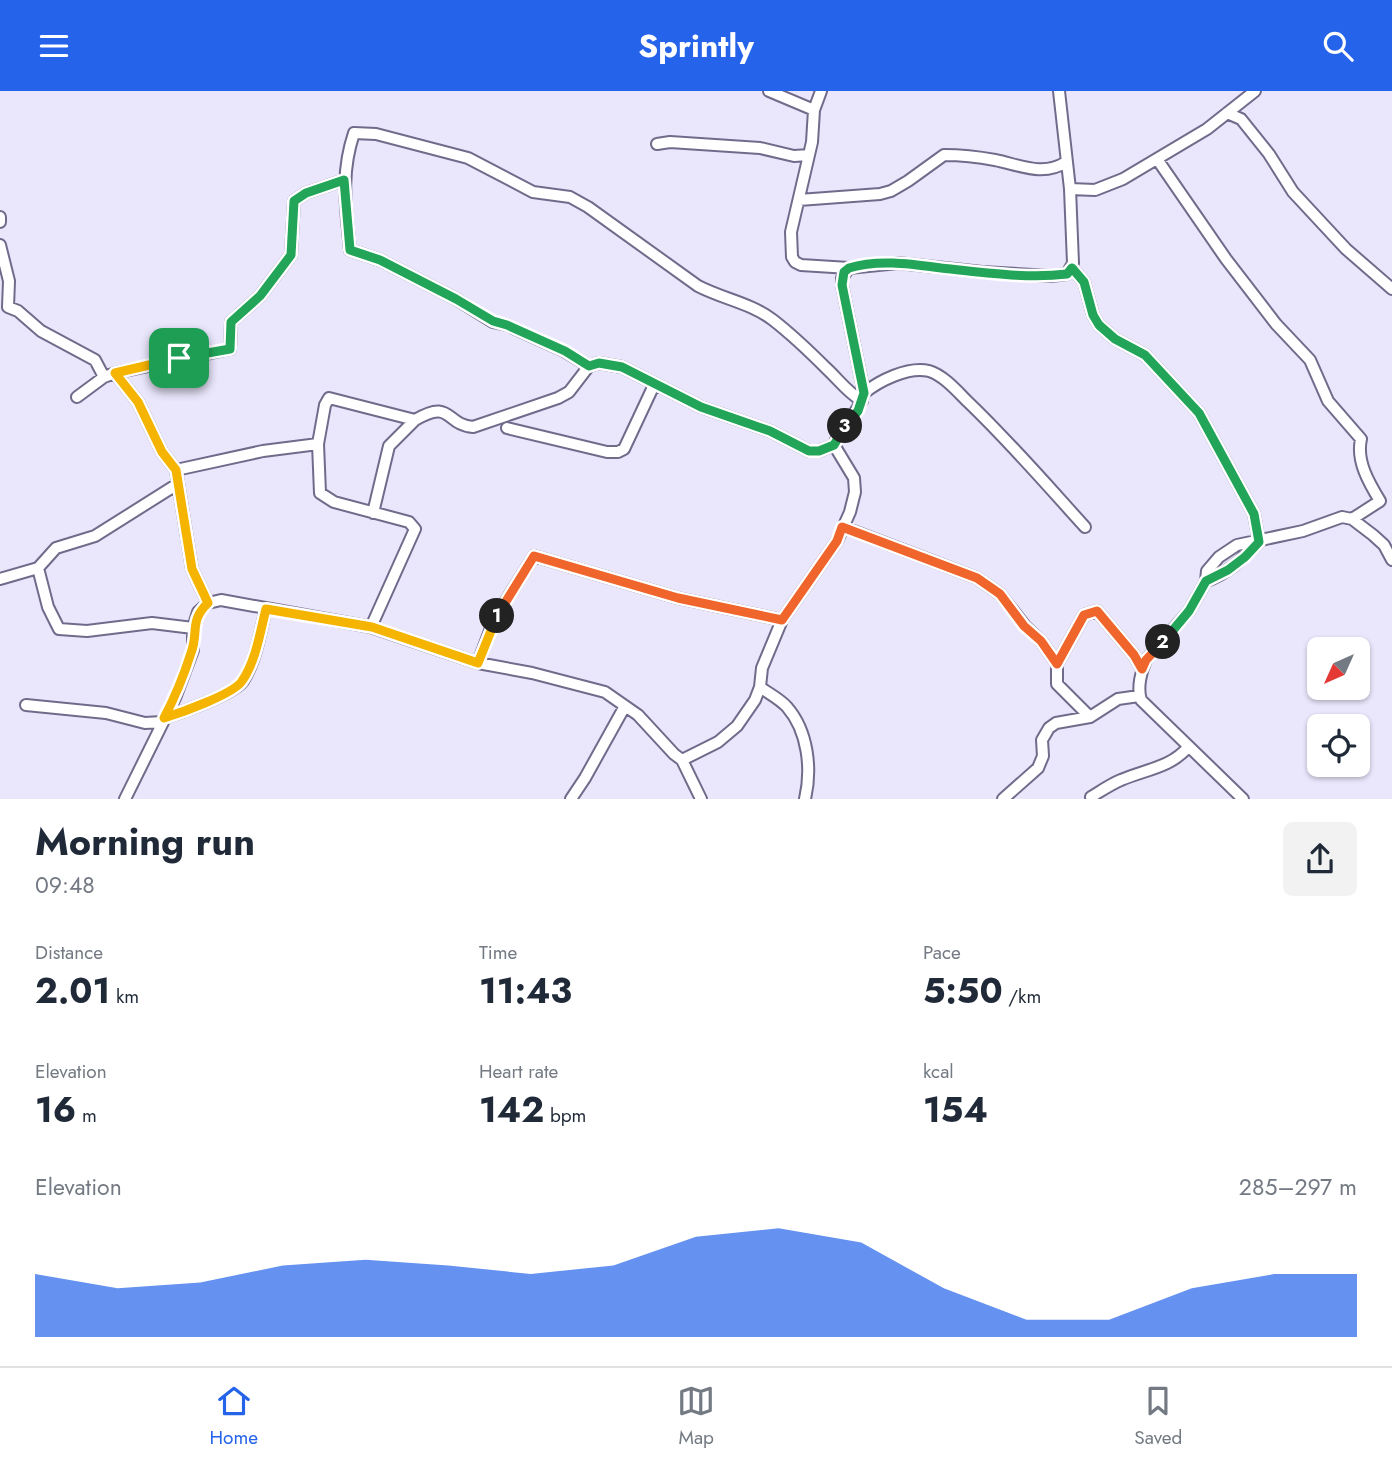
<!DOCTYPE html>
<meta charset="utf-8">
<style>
:root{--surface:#fff;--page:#f2f2f3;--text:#1f2937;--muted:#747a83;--line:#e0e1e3;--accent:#2563eb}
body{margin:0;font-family:Jost,sans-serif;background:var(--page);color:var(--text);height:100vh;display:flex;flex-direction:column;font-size:26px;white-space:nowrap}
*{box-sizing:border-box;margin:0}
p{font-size:23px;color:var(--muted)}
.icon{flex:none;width:38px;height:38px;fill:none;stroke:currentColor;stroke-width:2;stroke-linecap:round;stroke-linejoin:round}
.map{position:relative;height:708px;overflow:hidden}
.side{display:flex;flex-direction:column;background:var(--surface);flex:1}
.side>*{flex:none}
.needle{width:46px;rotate:225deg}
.controls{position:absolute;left:1307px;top:546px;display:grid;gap:14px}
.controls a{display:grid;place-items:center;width:63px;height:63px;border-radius:10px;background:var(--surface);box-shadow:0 2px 5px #0004;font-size:35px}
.pin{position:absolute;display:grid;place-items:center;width:60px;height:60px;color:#fff;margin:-30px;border-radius:14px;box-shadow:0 4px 10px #0006}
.km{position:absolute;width:35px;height:35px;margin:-18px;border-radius:50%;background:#222;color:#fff;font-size:19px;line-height:35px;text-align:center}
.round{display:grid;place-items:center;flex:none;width:74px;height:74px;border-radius:10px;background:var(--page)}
.head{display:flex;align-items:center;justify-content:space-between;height:119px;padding:0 35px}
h1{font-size:38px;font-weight:700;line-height:52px}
.figures{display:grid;grid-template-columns:repeat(3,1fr);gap:10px;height:119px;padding:7px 35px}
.figures div{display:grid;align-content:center}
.figures b{font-size:35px;font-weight:700}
.figures small{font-size:19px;font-weight:400}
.figures p{font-size:19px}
.chart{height:196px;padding:14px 35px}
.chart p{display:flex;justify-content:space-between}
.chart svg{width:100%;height:126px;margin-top:7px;fill:var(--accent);opacity:.7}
header{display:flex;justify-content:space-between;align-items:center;height:91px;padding:0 35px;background:var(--accent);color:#fff;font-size:32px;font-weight:700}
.tab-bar{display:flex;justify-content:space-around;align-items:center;height:98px;border-top:2px solid var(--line);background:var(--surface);font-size:19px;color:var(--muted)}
.tab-bar a{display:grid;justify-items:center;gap:4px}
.tab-bar .current{color:var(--accent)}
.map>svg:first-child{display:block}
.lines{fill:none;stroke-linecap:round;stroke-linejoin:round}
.minor-casing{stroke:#716b8b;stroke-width:14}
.minor{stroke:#fff;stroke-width:10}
.split-1-casing{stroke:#fff;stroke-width:14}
.split-2-casing{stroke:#fff;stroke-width:14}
.split-3-casing{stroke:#fff;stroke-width:14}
.split-4-casing{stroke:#fff;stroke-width:14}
.split-1{stroke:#f5b400;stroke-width:9}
.split-2{stroke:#f0652b;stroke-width:9}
.split-3{stroke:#22a559;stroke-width:9}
.split-4{stroke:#22a559;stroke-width:9}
</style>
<header><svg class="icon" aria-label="menu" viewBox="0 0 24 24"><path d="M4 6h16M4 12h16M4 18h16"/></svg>Sprintly<svg class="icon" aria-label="search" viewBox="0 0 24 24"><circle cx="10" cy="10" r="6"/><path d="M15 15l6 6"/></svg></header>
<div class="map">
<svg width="1392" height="708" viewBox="0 0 1392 708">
<rect width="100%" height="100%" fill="#eae6fc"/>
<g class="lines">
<defs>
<path id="minor" d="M769,0L814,19L812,51L791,141L792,166L795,171L801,174L849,177L898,172L982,181L1051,185L1067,183L1073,172L1070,98L1059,0
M814,19L821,0
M1227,22L1241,28L1269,63L1293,101L1346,158L1392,198
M657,53L670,51L760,57L794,65L809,64
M1157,68L1226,168L1276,233L1310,269L1328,310L1361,348C1356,370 1369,392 1380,410L1352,428
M1070,98L1095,99L1123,88L1207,38L1255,0
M799,109L880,103L891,100L908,90L944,64C961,64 979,66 995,69C1020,74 1043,86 1066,71
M0,126V131
M0,154L9,190L8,216L18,220L41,240L95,269L104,286L115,282L138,311L162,361L176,379L192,478L208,512
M1072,177L1084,191L1093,224L1099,234L1115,248L1145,264L1199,322L1254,423L1259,451
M589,275L564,260L507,234L493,231L456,208L380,169L350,159C346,116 340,84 354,42L376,43L468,67L533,101L570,106L588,116L698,195C723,208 751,212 773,229C791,243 810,261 826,277C839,289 847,301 862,310
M115,282L230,258L231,231L260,205L291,164L294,110L306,102L344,89
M864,302C879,290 908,275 929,280C943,284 957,300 967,310C1009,350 1046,393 1085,436
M77,306L104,286
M507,337L607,361H618L624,358L654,294
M318,353L320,402L334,411L409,431L415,438L371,536
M176,379L263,360L318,353L325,314L329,307L415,329C452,307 445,334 473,336L558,307L569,301L589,275L599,272L622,276L701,316L770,340L809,360H819L834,354
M373,422L389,355L415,329
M843,436L977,487L1000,503L1025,535L1041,550L1057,573V593L1090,626
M38,477L48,516L59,538L87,540L152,532L193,537
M0,488L38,477L56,457L95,445L176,394
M1206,490C1227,483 1244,467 1259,451
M478,572L494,529L534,465L678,507L782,529
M1057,573L1084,524L1097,520L1134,564L1142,578
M760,596C768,602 780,608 787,616C808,640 812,678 805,708
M26,614L106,622L145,632L162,631
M164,627C180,622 234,603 243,590C256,570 260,541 266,518
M682,669L718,651L737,635L755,609L760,596L762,577L782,529L837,450L850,421L855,401L854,387L834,354C841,334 859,323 864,302L842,194V187L849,177
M1091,706C1101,700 1111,693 1121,689C1144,679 1172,676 1188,656
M125,708L175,607L193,559V537L198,521L208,512L221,509L371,536L478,572L532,582L605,601L638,624L674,663L682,669L701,708
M571,708L585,687L625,615
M1003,708L1038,677L1043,665L1042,649L1049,637L1056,632L1090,626L1118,608L1139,605
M1243,708L1141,609C1137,597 1141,580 1146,569L1189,520L1206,490L1207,480L1219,466L1237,454L1303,440L1342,426L1352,428L1373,444L1384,454L1392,469"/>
</defs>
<!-- minor casing -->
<use href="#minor" class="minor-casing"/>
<!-- minor -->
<use href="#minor" class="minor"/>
</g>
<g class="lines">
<defs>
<path id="split-1" d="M179,267L115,282L138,311L162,361L176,379L192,478L208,512C189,530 199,541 191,562C184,584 175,606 164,627C180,622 234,603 242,590C256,570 260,541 266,518L372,536L478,572L497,525"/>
<path id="split-2" d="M497,525L534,465L678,507L782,529L837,450L842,436L977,487L1000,503L1024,535L1041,550L1057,573L1084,524L1097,520L1134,564L1142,578L1146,569L1163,551"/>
<path id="split-3" d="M845,335L858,320L864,302L842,194L844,181L849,177C878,168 911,173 941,177C982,181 1026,188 1067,183L1072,177L1084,191L1093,224L1099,234L1115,248L1145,264L1199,322L1254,423L1259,451L1245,466L1228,479L1206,490L1189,520L1163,551"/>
<path id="split-4" d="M179,267L230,258L231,231L260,205L291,164L294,110L306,102L344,89L350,159L380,169L456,208L493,230L507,234L565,260L589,275L599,272L622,276L701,316L770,340L809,360H819L834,354L845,335"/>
</defs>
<!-- split-1 casing -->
<use href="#split-1" class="split-1-casing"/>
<!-- split-2 casing -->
<use href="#split-2" class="split-2-casing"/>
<!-- split-3 casing -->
<use href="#split-3" class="split-3-casing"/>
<!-- split-4 casing -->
<use href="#split-4" class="split-4-casing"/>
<!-- split-1 -->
<use href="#split-1" class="split-1"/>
<!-- split-2 -->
<use href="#split-2" class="split-2"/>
<!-- split-3 -->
<use href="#split-3" class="split-3"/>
<!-- split-4 -->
<use href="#split-4" class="split-4"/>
</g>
</svg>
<div class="controls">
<a><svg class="needle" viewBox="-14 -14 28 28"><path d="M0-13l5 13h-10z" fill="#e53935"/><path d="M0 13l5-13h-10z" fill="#747a83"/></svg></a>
<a><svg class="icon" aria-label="locate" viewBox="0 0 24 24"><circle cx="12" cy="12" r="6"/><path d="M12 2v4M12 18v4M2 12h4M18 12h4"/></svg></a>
</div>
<div class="pin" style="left:179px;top:267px;background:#1e9e55"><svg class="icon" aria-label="arrive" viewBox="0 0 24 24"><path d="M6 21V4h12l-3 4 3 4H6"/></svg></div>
<b class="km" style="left:497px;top:525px">1</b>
<b class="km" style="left:1163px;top:551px">2</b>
<b class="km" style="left:845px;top:335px">3</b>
</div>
<section class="side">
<div class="head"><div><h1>Morning run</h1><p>09:48</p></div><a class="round"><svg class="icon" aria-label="share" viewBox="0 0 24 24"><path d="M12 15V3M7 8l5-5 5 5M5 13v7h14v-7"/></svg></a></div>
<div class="figures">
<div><p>Distance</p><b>2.01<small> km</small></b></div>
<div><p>Time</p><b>11:43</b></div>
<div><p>Pace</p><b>5:50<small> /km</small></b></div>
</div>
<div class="figures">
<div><p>Elevation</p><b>16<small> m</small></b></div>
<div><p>Heart rate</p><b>142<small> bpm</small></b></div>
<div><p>kcal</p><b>154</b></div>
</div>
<div class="chart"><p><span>Elevation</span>285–297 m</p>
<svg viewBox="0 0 160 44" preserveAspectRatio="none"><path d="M0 44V22L10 27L20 25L30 19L40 17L50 19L60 22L70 19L80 9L90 6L100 11L110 27L120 38L130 38L140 27L150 22L160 22V44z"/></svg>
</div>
</section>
<nav class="tab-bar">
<a class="current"><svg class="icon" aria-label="home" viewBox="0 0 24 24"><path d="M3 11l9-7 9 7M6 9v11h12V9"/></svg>Home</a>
<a><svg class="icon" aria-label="map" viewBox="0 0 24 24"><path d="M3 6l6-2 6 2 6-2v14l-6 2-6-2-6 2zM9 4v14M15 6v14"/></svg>Map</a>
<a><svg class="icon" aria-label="saved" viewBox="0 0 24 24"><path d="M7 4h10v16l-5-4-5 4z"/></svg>Saved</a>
</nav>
